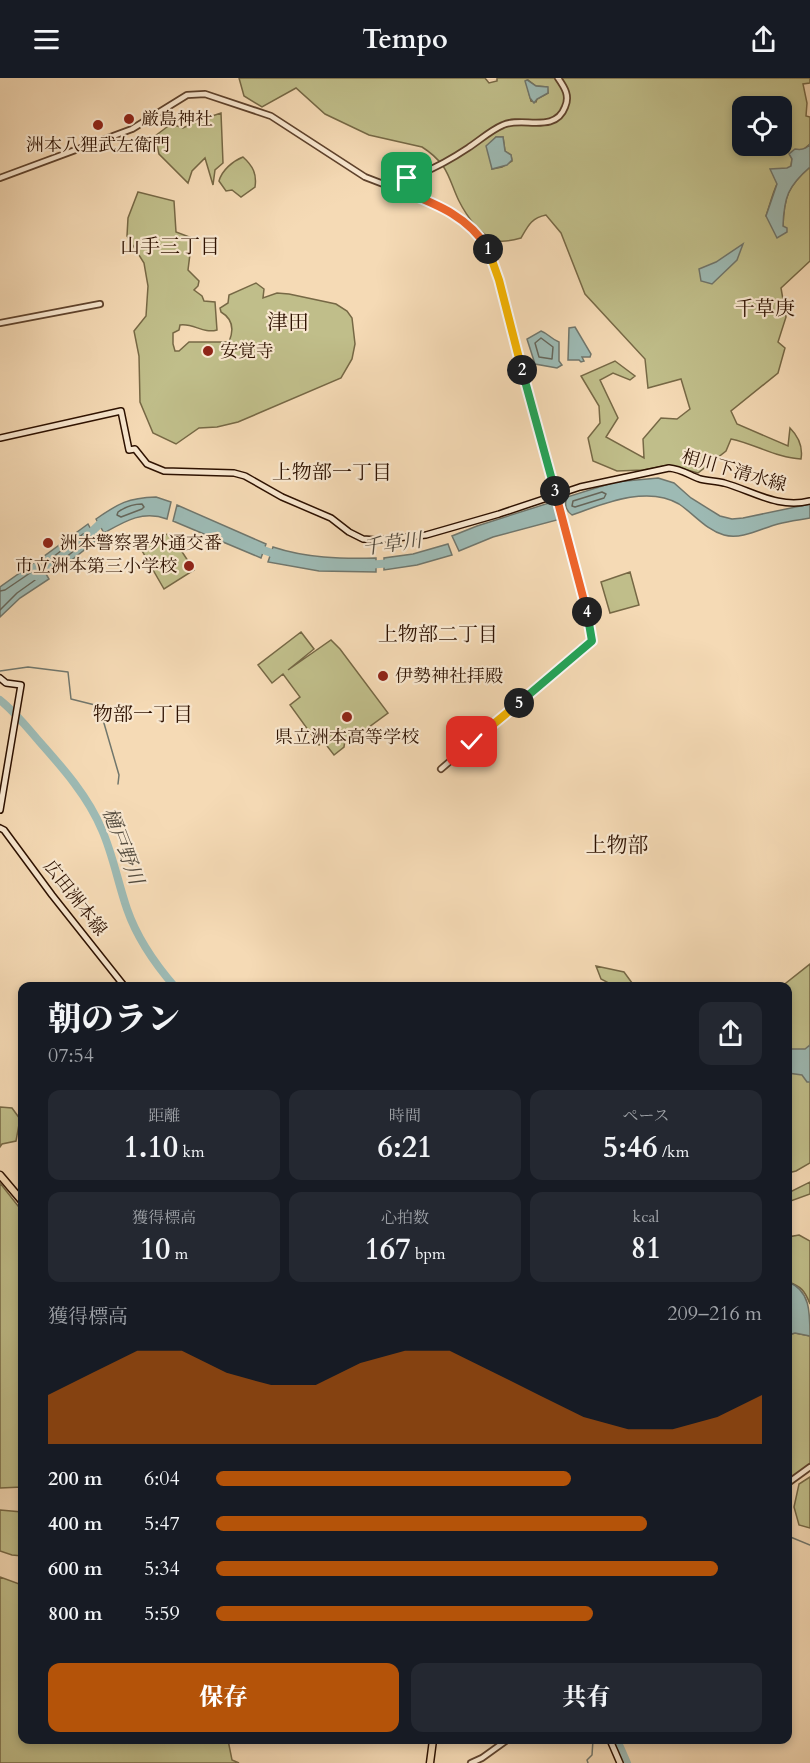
<!DOCTYPE html>
<html lang="ja">
<meta charset="utf-8">
<style>
:root{--surface:#171b24;--page:#242831;--text:#f1f3f6;--muted:#9ea1a6;--accent:#b45309}
body{margin:0;font-family:Cardo,"Noto Serif JP",serif;background:var(--page);color:var(--text);height:100vh;display:flex;flex-direction:column;font-size:22px;white-space:nowrap}
*{box-sizing:border-box;margin:0}
p{font-size:20px;color:var(--muted)}
.icon{flex:none;width:33px;height:33px;fill:none;stroke:currentColor;stroke-width:2;stroke-linecap:round;stroke-linejoin:round}
.map{position:relative;flex:1;overflow:hidden}
.panel{position:absolute;left:18px;top:904px;width:774px;height:762px;display:flex;flex-direction:column;background:var(--surface);border-radius:12px;box-shadow:0 3px 9px #0003}
.panel>*{flex:none}
.fabs{position:absolute;left:732px;top:18px;display:grid;gap:12px}
.fabs a{display:grid;place-items:center;width:60px;height:60px;border-radius:12px;background:var(--surface);box-shadow:0 3px 9px #0003;font-size:30px}
.pin{position:absolute;display:grid;place-items:center;width:51px;height:51px;color:#fff;margin:-26px;border-radius:12px;box-shadow:0 3px 9px #0006}
.km{position:absolute;width:30px;height:30px;margin:-15px;border-radius:50%;background:#222;color:#fff;font-size:16px;line-height:30px;text-align:center}
.round{display:grid;place-items:center;flex:none;width:63px;height:63px;border-radius:12px;background:var(--page)}
.summary{display:flex;align-items:center;justify-content:space-between;height:102px;padding:0 30px}
h1{font-size:33px;font-weight:800;line-height:45px}
.stats{display:grid;grid-template-columns:repeat(3,1fr);gap:9px;height:102px;padding:6px 30px}
.stats div{display:grid;align-content:center;border-radius:12px;background:var(--page);text-align:center}
.stats b{font-size:30px;font-weight:800}
.stats small{font-size:16px;font-weight:400}
.stats p{font-size:16px}
.chart{height:168px;padding:12px 30px}
.chart p{display:flex;justify-content:space-between}
.chart svg{width:100%;height:108px;margin-top:6px;fill:var(--accent);opacity:.7}
.primary-button{display:flex;gap:12px;margin-top:auto;padding:12px 30px}
.primary-button a{flex:1;height:69px;border-radius:12px;background:var(--accent);color:#fff;font-size:24px;font-weight:800;line-height:69px;text-align:center}
.primary-button a+a{background:var(--page);color:var(--text)}
ul{padding:0 30px;list-style:none;font-size:20px}
li{display:grid;grid-template-columns:96px 72px 1fr;align-items:center;height:45px}
li i{height:15px;border-radius:8px;background:var(--accent)}
header{display:flex;justify-content:space-between;align-items:center;height:78px;padding:0 30px;background:var(--surface);font-size:27px;font-weight:800}
.map>svg:first-child{display:block}
.green{fill:#c0be8a;stroke:#766845;stroke-width:1.5;fill-rule:evenodd}
.water{fill:#9dbab4;stroke:#70766c;stroke-width:1.5}
.lines{fill:none;stroke-linecap:round;stroke-linejoin:round}
.shore{stroke:#65665a;stroke-width:1.5}
.stream{stroke:#70766c;stroke-width:1.5}
.river{stroke:#9dbab4;stroke-width:8}
.tertiary-casing{stroke:#5f432d;stroke-width:8}
.secondary-casing{stroke:#2d1100;stroke-width:8}
.trunk-casing{stroke:#2d1100;stroke-width:9}
.tertiary{stroke:#f8e7cf;stroke-width:4.5}
.secondary{stroke:#f8e7cf;stroke-width:5}
.trunk{stroke:#f5dab5;stroke-width:6}
.split-1-casing{stroke:#fff;stroke-width:12}
.split-2-casing{stroke:#fff;stroke-width:12}
.split-3-casing{stroke:#fff;stroke-width:12}
.split-4-casing{stroke:#fff;stroke-width:12}
.split-5-casing{stroke:#fff;stroke-width:12}
.split-6-casing{stroke:#fff;stroke-width:12}
.split-1{stroke:#f0652b;stroke-width:8}
.split-2{stroke:#f5b400;stroke-width:8}
.split-3{stroke:#22a559;stroke-width:8}
.split-4{stroke:#f0652b;stroke-width:8}
.split-5{stroke:#22a559;stroke-width:8}
.split-6{stroke:#f5b400;stroke-width:8}
.poi-dot{fill:#8f2418;stroke:#f8e7cf;stroke-width:2}
.labels{text-anchor:middle;dominant-baseline:central;stroke-width:4.5;stroke-linejoin:round;paint-order:stroke}
.poi-label{font-size:18px;fill:#2d1100;stroke:#f8e7cf;text-anchor:start}
.street-label{font-size:18px;fill:#2d1100;stroke:#f8e7cf}
.neighbourhood-label{font-size:20px;fill:#2d1100;stroke:#f8e7cf}
.water-label{font-size:20px;font-style:italic;fill:#544c3f;stroke:#f8e7cf}
.quarter-label{font-size:21px;fill:#2d1100;stroke:#f8e7cf}
</style>
<header><svg class="icon" aria-label="menu" viewBox="0 0 24 24"><path d="M4 6h16M4 12h16M4 18h16"/></svg>Tempo<svg class="icon" aria-label="share" viewBox="0 0 24 24"><path d="M12 15V3M7 8l5-5 5 5M5 13v7h14v-7"/></svg></header>
<div class="map">
<svg width="810" height="1685" viewBox="0 0 810 1685">
<rect width="100%" height="100%" fill="#f5dab5"/>
<filter id="stains"><feTurbulence type="fractalNoise" baseFrequency=".00333" numOctaves="4"/><feColorMatrix values="0 0 0 0 .2 0 0 0 0 .09 0 0 0 0 .02 0 0 0 .5 -.17"/></filter>
<radialGradient id="worn" r=".72"><stop offset=".6" stop-color="#630" stop-opacity="0"/><stop offset="1" stop-color="#630" stop-opacity=".3"/></radialGradient>
<!-- green -->
<path class="green" d="M239,0H485L489,5L497,3V0H810V5L803,6L807,25L806,38L810,39V66L792,81L791,88C776,98 772,121 766,138L783,148C784,119 788,108 810,89V183L781,210L786,239L778,264L785,270L778,295L731,333L737,346L788,368L790,350C799,359 803,369 801,381C777,380 755,366 731,361L726,373L698,395L669,387L643,392L617,393L593,383L588,360L600,345L599,328L581,298L615,283L635,298L630,302L613,295L600,302L618,340L606,359L644,380L643,361L661,340L677,341L690,331L681,301L648,310L645,281L585,216L561,155L546,137C531,140 528,148 521,160C514,162 505,164 498,163C481,159 466,137 459,123C453,111 450,98 443,88C437,80 430,74 422,69L369,57L325,36L296,10L262,29L244,18ZM528,2L536,8L547,9L548,15L537,21L536,24L531,23L526,3ZM742,28H782V68H742ZM496,59H503L505,73L511,77L512,83L502,89L492,91V64Z
M221,35L223,85L215,92L213,107L205,80L192,93L188,105L159,76L155,58L171,46L183,50L200,42Z
M243,79C253,88 257,96 255,109L241,119L232,112L226,113L219,103C222,92 233,83 243,79Z
M138,114L174,123L176,154L192,160L188,192L199,203L198,208L194,212L202,218L204,223L215,224L217,252C203,256 194,245 180,247L179,252L173,255V266L175,273H179L189,264H229C234,252 233,241 221,234L220,230L228,225L229,217L256,205L264,211L263,220L277,215L289,216L336,226L347,233L352,240L355,266L352,281L341,300L238,344L217,349L199,350L176,366L153,355L140,324L139,278L134,253L146,238L148,208L144,185L127,158L128,140Z
M163,456L171,457L194,492L164,511L141,471Z
M630,494L639,527L610,535L601,504Z
M301,554L314,571L288,592L331,562L340,571L388,635L354,660L345,662L344,669L334,677L324,664L319,667L290,627L300,619L283,596L272,605L258,587Z
M810,886V1085L796,1093L788,1095V909H781Z
M596,888L624,894L635,909H616L601,901Z
M0,1029L12,1030L20,1041L16,1063L2,1066L0,1069Z
M810,1104V1116L788,1124V1115Z
M0,1105L22,1133V1409L0,1410Z
M799,1157L810,1163V1226C805,1213 801,1208 788,1204V1159Z
M795,1255L810,1258V1386L788,1402V1257Z
M810,1399V1450L799,1447L794,1429L799,1406Z
M0,1432L22,1434V1478L12,1477L0,1473Z
M0,1499L22,1507V1662H228L232,1682L239,1685H0Z"/>
<!-- water -->
<path class="water" d="M527,2L536,8L548,9V15L537,21L534,25L530,20L525,3Z
M496,59H503L505,73L511,77L512,82L507,87L492,91L486,68Z
M810,66V89C788,108 784,119 783,148L787,150V154L777,160L766,138L777,106L770,91L787,90L791,88L792,81L789,76L795,71C801,72 807,71 810,66Z
M743,166L737,182L712,206L701,203L699,191L716,184Z
M575,249L591,276L590,279H582L584,283L581,284L579,282H568L569,250Z
M541,253C549,256 551,261 559,264V283L562,287L557,290L535,286L527,261Z
M658,400L674,405L691,420L720,438L732,441L743,440L810,426V440C799,442 789,443 778,446C762,450 742,462 724,457C706,452 694,436 679,426C647,407 603,426 572,437C566,433 564,426 567,419L615,404Z
M156,419L171,424L167,441C143,432 125,443 104,455L96,441C119,425 128,420 156,419Z
M552,424L556,426L559,436L557,442L493,459L459,473L452,458L477,448Z
M177,427L266,466L261,480L173,443Z
M88,446L97,462L55,495L43,479Z
M448,466L452,477L417,487L384,492V480L413,476Z
M273,469C306,480 341,481 376,480V494L319,493L268,484Z
M38,482L49,501L20,520L0,539V509Z
M810,967V1004H807L802,997L788,995V971H805Z
M788,1204C810,1212 810,1234 810,1258L795,1255L788,1257Z"/>
<g class="lines">
<!-- shore -->
<path class="shore" d="M541,260L553,269L552,281L539,279L535,265Z
M602,414L606,416L604,420L575,429L572,428L573,423Z
M142,426L144,429L142,431L121,439L117,437L118,434C125,429 133,426 142,426Z
M83,456L87,457V462L59,485H55L53,479Z
M0,513L5,512L33,493H36L39,497L38,500L17,515L0,532"/>
<!-- stream -->
<path class="stream" d="M0,593L28,589L68,594L71,621L99,628L119,697L118,706
M788,1458L810,1467
M588,1685L587,1682L592,1677L593,1662"/>
<!-- river -->
<path class="river" d="M86,459L105,441
M255,469L280,478
M366,487L393,485
M36,498L59,483
M0,622C15,634 26,648 38,662C62,689 88,718 102,752C113,777 118,805 127,831C137,860 155,886 175,909
M617,1662L627,1685"/>
<defs>
<path id="tertiary" d="M0,100L132,51L187,17L205,16L271,38L365,99L438,127L465,143L484,165L492,178L499,202L593,560L441,691
M398,111C405,101 410,101 420,96C437,89 453,80 468,70C480,62 491,52 503,47C522,38 555,56 565,29C570,18 565,10 558,0
M0,245L100,226
M788,1405L810,1389
M471,1685L482,1680L507,1662"/>
<path id="secondary" d="M0,360L121,333L129,372L135,371L147,386L164,393L234,395L245,398L282,419L331,440L349,454L363,461L376,462L426,457L499,436L580,409L669,390C681,391 689,397 700,401C708,403 716,403 724,405C753,413 778,431 810,423
M0,600L6,605L21,607L0,732
M0,750L4,752L52,817L125,909
M610,1662L620,1685"/>
<path id="trunk" d="M0,1097L22,1123
M430,1685L433,1662"/>
</defs>
<!-- tertiary casing -->
<use href="#tertiary" class="tertiary-casing"/>
<!-- secondary casing -->
<use href="#secondary" class="secondary-casing"/>
<!-- trunk casing -->
<use href="#trunk" class="trunk-casing"/>
<!-- tertiary -->
<use href="#tertiary" class="tertiary"/>
<!-- secondary -->
<use href="#secondary" class="secondary"/>
<!-- trunk -->
<use href="#trunk" class="trunk"/>
</g>
<g class="lines">
<defs>
<path id="split-1" d="M407,100L398,111C433,125 468,137 488,171"/>
<path id="split-2" d="M488,171L499,202L522,292"/>
<path id="split-3" d="M522,292L555,413"/>
<path id="split-4" d="M555,413L587,534"/>
<path id="split-5" d="M519,625L592,563L587,534"/>
<path id="split-6" d="M472,664L519,625"/>
</defs>
<!-- split-1 casing -->
<use href="#split-1" class="split-1-casing"/>
<!-- split-2 casing -->
<use href="#split-2" class="split-2-casing"/>
<!-- split-3 casing -->
<use href="#split-3" class="split-3-casing"/>
<!-- split-4 casing -->
<use href="#split-4" class="split-4-casing"/>
<!-- split-5 casing -->
<use href="#split-5" class="split-5-casing"/>
<!-- split-6 casing -->
<use href="#split-6" class="split-6-casing"/>
<!-- split-1 -->
<use href="#split-1" class="split-1"/>
<!-- split-2 -->
<use href="#split-2" class="split-2"/>
<!-- split-3 -->
<use href="#split-3" class="split-3"/>
<!-- split-4 -->
<use href="#split-4" class="split-4"/>
<!-- split-5 -->
<use href="#split-5" class="split-5"/>
<!-- split-6 -->
<use href="#split-6" class="split-6"/>
</g>
<!-- markers -->
<g class="poi-dot">
<circle cx="129" cy="41" r="6"/>
<circle cx="98" cy="47" r="6"/>
<circle cx="208" cy="273" r="6"/>
<circle cx="48" cy="465" r="6"/>
<circle cx="189" cy="488" r="6"/>
<circle cx="383" cy="598" r="6"/>
<circle cx="347" cy="639" r="6"/>
</g>
<g class="labels">
<!-- poi labels -->
<g class="poi-label">
<text x="141" y="41">厳島神社</text>
<text x="98" y="67" text-anchor="middle">洲本八狸武左衛門</text>
<text x="220" y="273">安覚寺</text>
<text x="60" y="465">洲本警察署外通交番</text>
<text x="177" y="488" text-anchor="end">市立洲本第三小学校</text>
<text x="395" y="598">伊勢神社拝殿</text>
<text x="347" y="659" text-anchor="middle">県立洲本高等学校</text>
</g>
<!-- street labels -->
<g class="street-label">
<text transform="translate(734 393) rotate(16)">相川下清水線</text>
<text transform="translate(75 820) rotate(52)">広田洲本線</text>
</g>
<!-- neighbourhood labels -->
<g class="neighbourhood-label">
<text x="170" y="168">山手三丁目</text>
<text x="765" y="230">千草庚</text>
<text x="332" y="394">上物部一丁目</text>
<text x="438" y="556">上物部二丁目</text>
<text x="143" y="636">物部一丁目</text>
</g>
<!-- water labels -->
<g class="water-label">
<text transform="translate(392 466) rotate(-8)">千草川</text>
<text transform="translate(123 768) rotate(69)">樋戸野川</text>
</g>
<!-- quarter labels -->
<g class="quarter-label">
<text x="288" y="244">津田</text>
<text x="617" y="767">上物部</text>
</g>
</g>
<rect width="100%" height="100%" filter="url(#stains)"/>
<rect width="100%" height="100%" fill="url(#worn)"/>
</svg>
<div class="fabs">
<a><svg class="icon" aria-label="locate" viewBox="0 0 24 24"><circle cx="12" cy="12" r="6"/><path d="M12 2v4M12 18v4M2 12h4M18 12h4"/></svg></a>
</div>
<div class="pin" style="left:407px;top:100px;background:#1e9e55"><svg class="icon" aria-label="arrive" viewBox="0 0 24 24"><path d="M6 21V4h12l-3 4 3 4H6"/></svg></div>
<div class="pin" style="left:472px;top:664px;background:#d93025"><svg class="icon" aria-label="check" viewBox="0 0 24 24"><path d="M5 12l5 5 9-10"/></svg></div>
<b class="km" style="left:488px;top:171px">1</b>
<b class="km" style="left:522px;top:292px">2</b>
<b class="km" style="left:555px;top:413px">3</b>
<b class="km" style="left:587px;top:534px">4</b>
<b class="km" style="left:519px;top:625px">5</b>
<section class="panel">
<div class="summary"><div><h1>朝のラン</h1><p>07:54</p></div><a class="round"><svg class="icon" aria-label="share" viewBox="0 0 24 24"><path d="M12 15V3M7 8l5-5 5 5M5 13v7h14v-7"/></svg></a></div>
<div class="stats">
<div><p>距離</p><b>1.10<small> km</small></b></div>
<div><p>時間</p><b>6:21</b></div>
<div><p>ペース</p><b>5:46<small> /km</small></b></div>
</div>
<div class="stats">
<div><p>獲得標高</p><b>10<small> m</small></b></div>
<div><p>心拍数</p><b>167<small> bpm</small></b></div>
<div><p>kcal</p><b>81</b></div>
</div>
<div class="chart"><p><span>獲得標高</span>209–216 m</p>
<svg viewBox="0 0 160 44" preserveAspectRatio="none"><path d="M0 44V24L10 15L20 6L30 6L40 15L50 20L60 20L70 11L80 6L90 6L100 15L110 24L120 33L130 38L140 38L150 33L160 24V44z"/></svg>
</div>
<ul>
<li><b>200 m</b>6:04<i style="width:65%"></i></li>
<li><b>400 m</b>5:47<i style="width:79%"></i></li>
<li><b>600 m</b>5:34<i style="width:92%"></i></li>
<li><b>800 m</b>5:59<i style="width:69%"></i></li>
</ul>
<div class="primary-button"><a>保存</a><a>共有</a></div>
</section>
</div>
